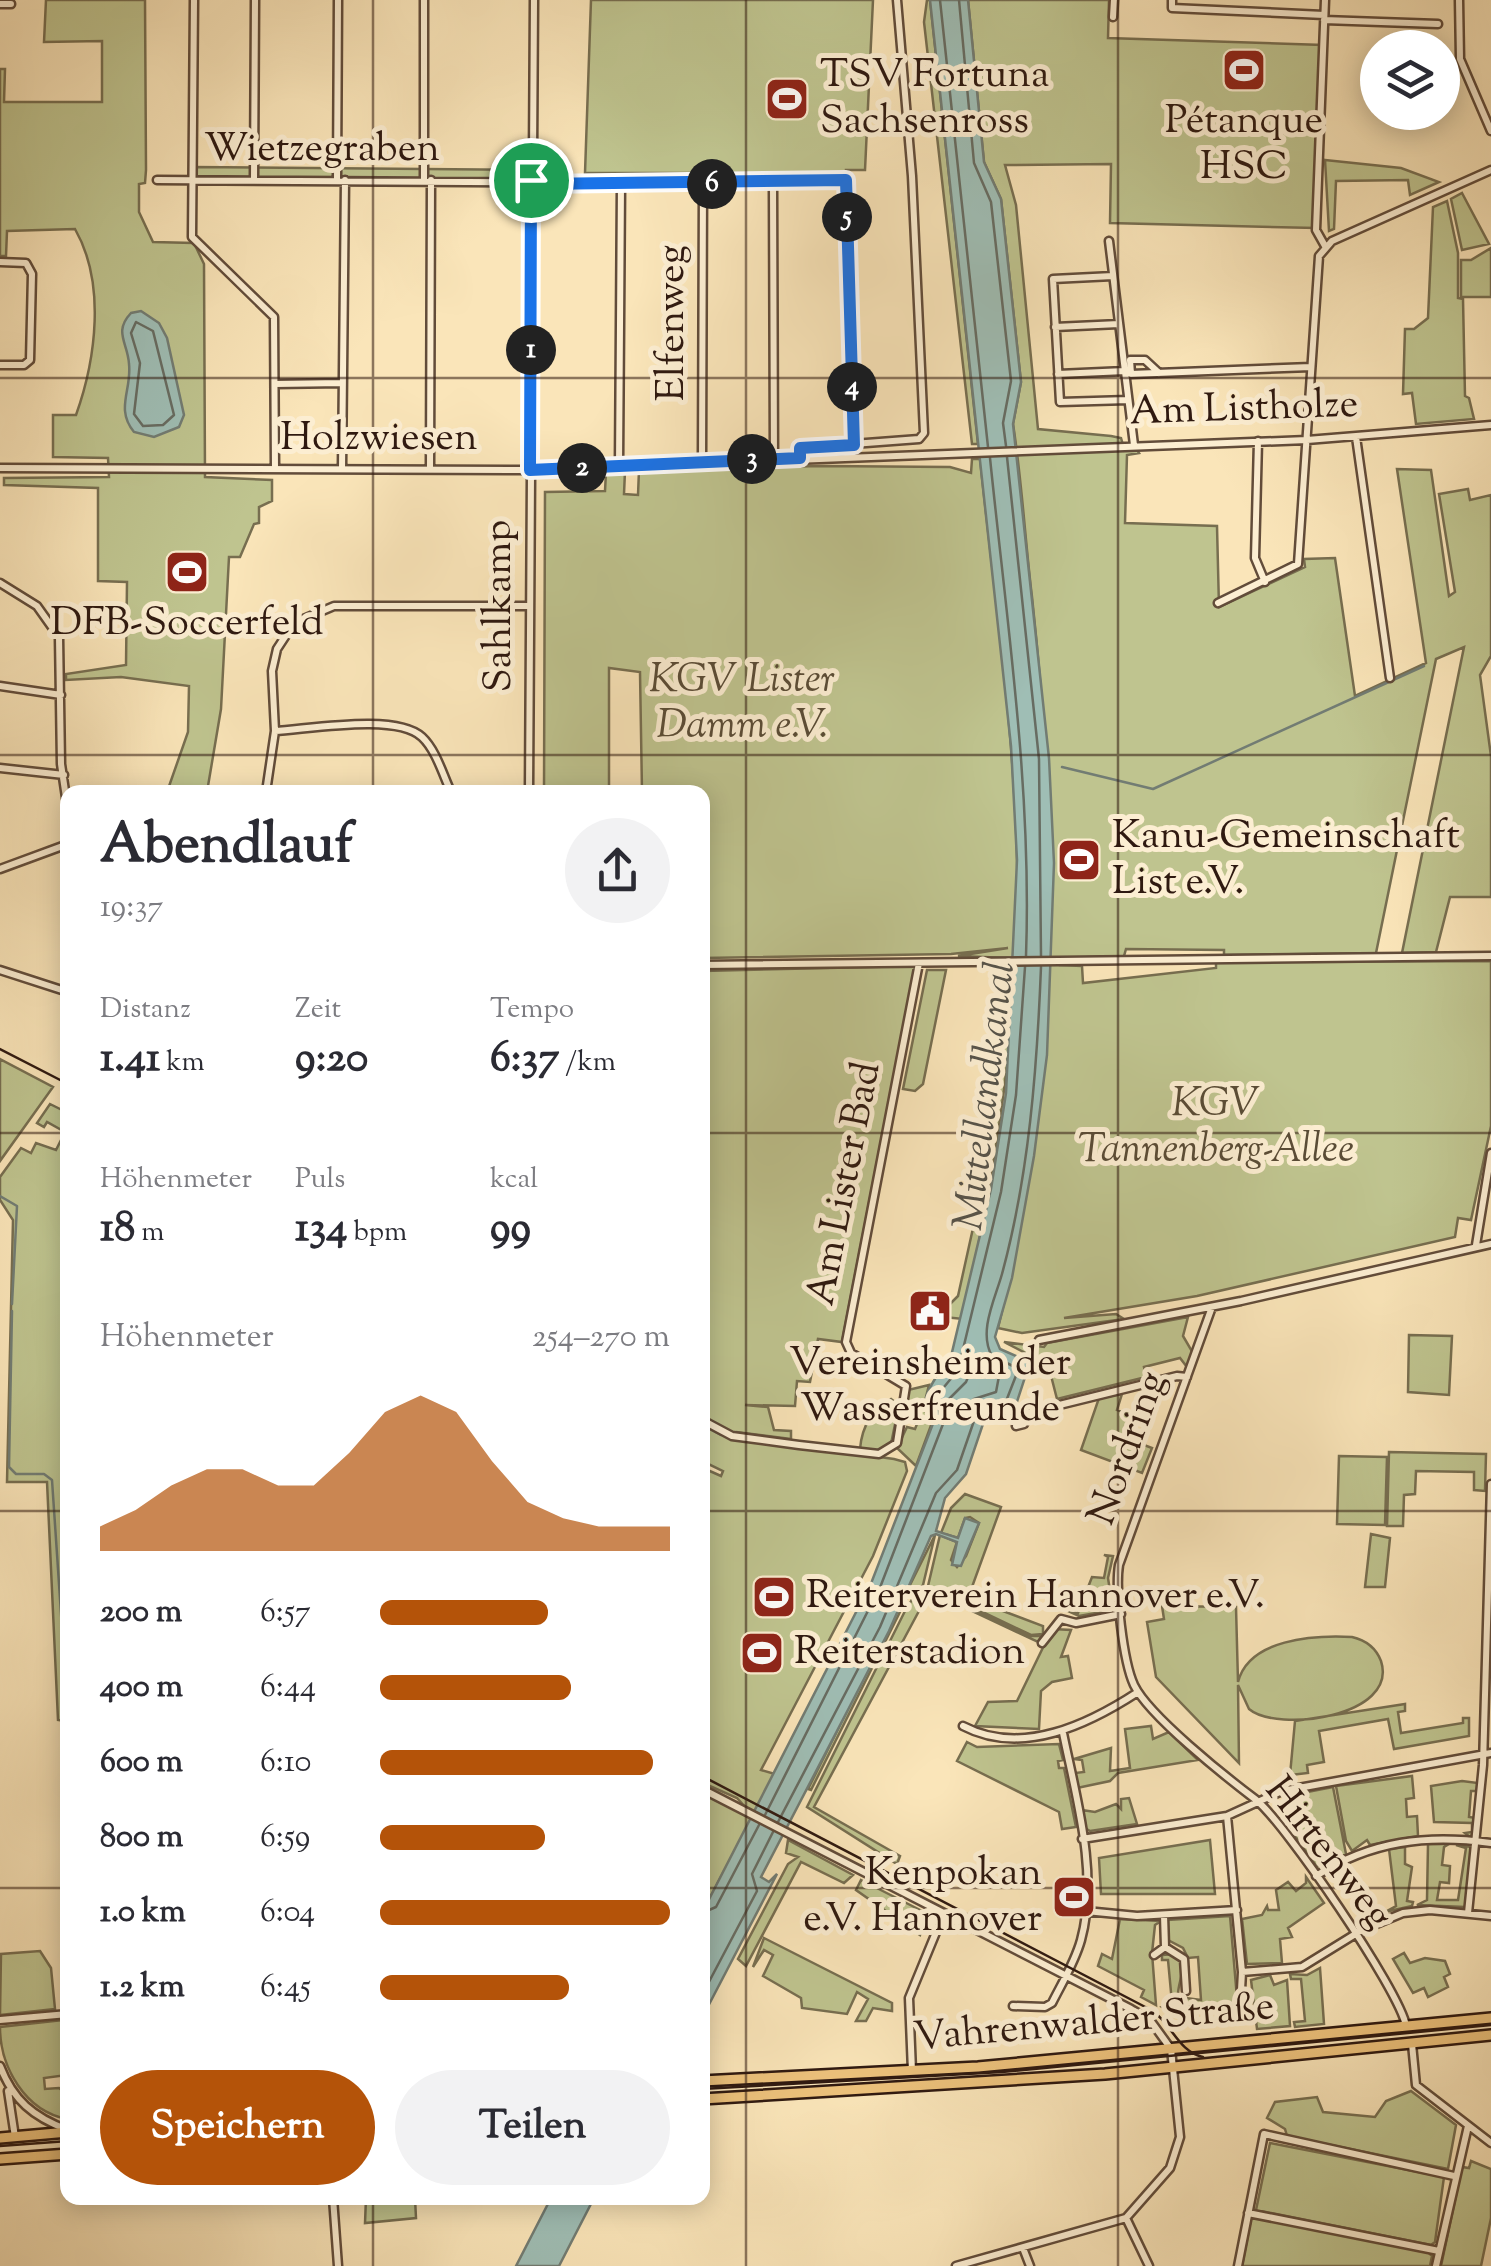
<!DOCTYPE html>
<html lang="de">
<meta charset="utf-8">
<style>
:root{--surface:#fff;--page:#f2f2f3;--text:#2b2b33;--muted:#7c7c81;--accent:#b45309}
body{margin:0;font-family:"Sorts Mill Goudy",serif;background:var(--page);color:var(--text);height:100vh;display:flex;flex-direction:column;font-size:38px;white-space:nowrap}
*{box-sizing:border-box;margin:0}
p{font-size:32px;color:var(--muted)}
.icon{flex:none;width:55px;height:55px;fill:none;stroke:currentColor;stroke-width:2;stroke-linecap:round;stroke-linejoin:round}
.map{position:relative;flex:1;overflow:hidden}
.panel{position:absolute;left:60px;top:785px;width:650px;height:1420px;display:flex;flex-direction:column;background:var(--surface);border-radius:20px;box-shadow:0 5px 25px #0003}
.panel>*{flex:none}
.fabs{position:absolute;left:1360px;top:30px;display:grid;gap:20px}
.fabs a{display:grid;place-items:center;width:100px;height:100px;border-radius:50%;background:var(--surface);box-shadow:0 5px 25px #0003;font-size:50px}
.pin{position:absolute;display:grid;place-items:center;width:85px;height:85px;color:#fff;margin:-42px;border:5px solid #fff;border-radius:50%;box-shadow:0 2px 10px #0007}
.km{position:absolute;width:50px;height:50px;margin:-25px;border-radius:50%;background:#222;color:#fff;font-size:28px;line-height:50px;text-align:center}
.round{display:grid;place-items:center;flex:none;width:105px;height:105px;border-radius:52px;background:var(--page)}
.headline{display:flex;align-items:center;justify-content:space-between;height:170px;padding:0 40px}
h1{font-size:55px;font-weight:700;line-height:75px}
.stats{display:grid;grid-template-columns:repeat(3,1fr);gap:15px;height:170px;padding:10px 40px}
.stats div{display:grid;align-content:center}
.stats b{font-size:42px;font-weight:700}
.stats small{font-size:28px;font-weight:400}
.stats p{font-size:28px}
.chart{height:280px;padding:20px 40px}
.chart p{display:flex;justify-content:space-between}
.chart svg{width:100%;height:180px;margin-top:10px;fill:var(--accent);opacity:.7}
.primary-button{display:flex;gap:20px;margin-top:auto;padding:20px 40px}
.primary-button a{flex:1;height:115px;border-radius:60px;background:var(--accent);color:#fff;font-size:40px;font-weight:700;line-height:115px;text-align:center}
.primary-button a+a{background:var(--page);color:var(--text)}
ul{padding:0 40px;list-style:none;font-size:32px}
li{display:grid;grid-template-columns:160px 120px 1fr;align-items:center;height:75px}
li i{height:25px;border-radius:12px;background:var(--accent)}
.map>svg:first-child{display:block}
.green{fill:#bfc48f;stroke:#776e50;stroke-width:2.5}
.water{fill:#9fbeb5;stroke:#727c73;stroke-width:2.5}
.lines{fill:none;stroke-linecap:round;stroke-linejoin:round}
.shore{stroke:#676c62;stroke-width:2.5}
.stream{stroke:#727c73;stroke-width:2.5}
.minor-casing{stroke:#624c3a;stroke-width:11}
.major-casing{stroke:#2f1910;stroke-width:14}
.minor{stroke:#fceed2;stroke-width:6}
.major{stroke:#edc27c;stroke-width:9}
.tram{stroke:#2f1910;stroke-width:2.5}
.route-casing{stroke:#fff;stroke-width:20}
.route{stroke:#1a73e8;stroke-width:12}
.grid{fill:none;stroke:#2f1910;stroke-width:2.5;stroke-opacity:0.55}
.labels{text-anchor:middle;dominant-baseline:central;stroke-width:10;stroke-linejoin:round;paint-order:stroke}
.poi-label{font-size:40px;fill:#2f1910;stroke:#fceed2;text-anchor:start}
.street-label{font-size:40px;fill:#2f1910;stroke:#fceed2}
.park-label{font-size:40px;font-style:italic;fill:#5a4c36;stroke:#fceed2}
.water-label{font-size:42px;font-style:italic;fill:#56534a;stroke:#fceed2}
</style>
<div class="map">
<svg width="1491" height="2266" viewBox="0 0 1491 2266">
<rect width="100%" height="100%" fill="#fae5b9"/>
<filter id="stains"><feTurbulence type="fractalNoise" baseFrequency=".002" numOctaves="4"/><feColorMatrix values="0 0 0 0 .2 0 0 0 0 .09 0 0 0 0 .02 0 0 0 .5 -.17"/></filter>
<radialGradient id="worn" r=".72"><stop offset=".6" stop-color="#630" stop-opacity="0"/><stop offset="1" stop-color="#630" stop-opacity=".3"/></radialGradient>
<!-- green -->
<path class="green" d="M46,0H145L146,170L145,183L139,184V212L153,242L194,243L204,264L205,477L272,480V501L259,507V523L254,524L240,557H229L221,709L207,792H167L188,732L189,686L121,677L66,680V674L126,665L127,582L98,581V488L4,485V478L109,477L108,458L53,457V415H76C96,359 106,283 75,229L7,231L6,256H0V69H5L4,102H102V41L44,42Z
M591,0H873L865,170H846V177L774,179L773,173H585Z
M927,0H930L978,444H972L924,22Z
M968,0H1109L1108,38L1323,45L1316,228L1110,223L1111,164L1005,165L1016,205L1038,429L1111,436L1121,438L1123,445H1134L1139,453L1127,455L1125,523L1217,526L1219,607L1305,567L1304,559L1335,558L1355,696L1426,663L1397,469L1431,470L1449,596L1455,592L1439,494L1468,489L1470,500L1491,495V656L1480,675L1491,756V897H1450L1436,952L1402,953L1464,647L1436,659L1376,953L1224,955V950L1126,949L1124,956L1061,958L1060,965L1082,966L1083,983L1216,968V962L1491,961V1126L1471,1220L1458,1218L1455,1237L1197,1296L1064,1318L1116,1314L1124,1319L1022,1333L998,1328C1062,1072 1060,857 1032,597C1025,540 1022,481 1013,424L1021,382L1001,199L984,162Z
M1325,160L1401,168L1439,182L1410,195L1408,180L1336,181L1334,229L1329,231Z
M193,167L532,170L531,180H193Z
M1462,193L1489,244L1462,250L1451,199Z
M1447,201L1458,253V298L1463,299L1465,396L1469,398L1474,419L1416,424L1412,393L1403,394L1405,329H1414L1428,318L1433,207Z
M1491,248V297H1461V260H1471Z
M972,459H980C994,592 1014,726 1017,860C1021,1016 996,1167 963,1319L944,1317L943,1311L958,1296L981,1192L1008,962V958L958,956L1008,948L951,954L703,958L702,792H642L640,672L609,668V792H544L545,492L605,491L606,472L625,471L624,494L638,495L639,470L822,466L950,467L971,473Z
M915,966L842,1342L818,1339L810,1382L797,1381L795,1406L745,1405L768,1407L774,1430L791,1431V1439L737,1432L735,1437L894,1459L905,1462L907,1471L873,1556L761,1770L775,1774L703,1911V1795L746,1808L737,1798L703,1783V1468L721,1476L723,1471L702,1461L703,971Z
M927,970H946L923,1084L915,1091L903,1089Z
M0,1059L53,1087L0,1161Z
M50,1104L68,1113L67,1748L65,1721L58,1720L47,1482H7L13,1220L0,1200V1177L21,1148L31,1153L36,1143L56,1150L65,1132L47,1122L44,1127L37,1123Z
M1188,1317L1183,1336L1193,1353L1187,1367L1180,1358L1144,1367L1146,1377L1057,1399L1046,1356L1037,1359L1004,1342L1044,1347L1047,1343Z
M1409,1335L1452,1336L1449,1395L1408,1392Z
M929,1385L923,1409L933,1420L916,1466L897,1448L907,1427L915,1429L917,1424L903,1419L908,1390Z
M1122,1394L1117,1410L1135,1416L1129,1431L1138,1435L1136,1442L1152,1448L1142,1473L1081,1450L1099,1398Z
M891,1399L899,1405L891,1444L880,1451L860,1449C862,1425 872,1411 891,1399Z
M1389,1452L1486,1454L1485,1491L1474,1490V1472L1416,1471L1415,1494L1404,1495L1403,1526H1387Z
M1339,1456L1387,1457L1385,1525L1337,1524Z
M965,1494L1001,1507L968,1598L1043,1626V1634L1031,1635L928,1586L940,1535L957,1542L951,1560L957,1567L966,1556L979,1523L970,1517L965,1518L958,1538L941,1533L951,1508Z
M1371,1534L1390,1538L1385,1587H1365Z
M935,1535L923,1585L907,1598L811,1790L808,1789Z
M1104,1555L1113,1556L1108,1578L1113,1610L1079,1616L1066,1610L1078,1613L1092,1577L1104,1578L1108,1557Z
M926,1591H933L1029,1636H1042L1038,1642L932,1592L927,1596L814,1807L900,1856L897,1864L807,1807L905,1611L913,1598Z
M1162,1606L1236,1607L1238,1682C1249,1639 1313,1635 1352,1637C1365,1640 1376,1648 1381,1661C1399,1717 1277,1733 1249,1709L1238,1685L1239,1763L1156,1677L1147,1622L1164,1619Z
M1052,1629L1071,1630L1061,1657L1068,1656L1072,1678L1052,1682L1041,1691L1039,1729L975,1726L988,1702L1017,1701Z
M1405,1704V1711L1398,1712L1401,1733L1463,1723V1718H1469V1736L1394,1749L1388,1719L1319,1731L1324,1762L1307,1765L1308,1773L1290,1775L1295,1721Z
M1151,1726L1153,1739L1169,1732L1198,1760L1118,1773L1110,1781L1077,1788L1075,1773L1084,1772L1082,1760L1074,1759L1111,1748L1110,1771L1130,1768L1125,1729Z
M967,1742L977,1747L1059,1744L1063,1760L1058,1761L1059,1768H1064L1076,1827L1062,1829L1059,1812L957,1761Z
M1412,1776L1414,1798L1406,1799L1407,1817L1417,1816L1418,1836L1370,1845L1367,1840L1352,1851L1346,1841L1336,1786Z
M1462,1781L1478,1783V1791H1471L1469,1817L1476,1818L1473,1834L1470,1837L1465,1833L1472,1832V1823L1434,1822L1431,1786Z
M1333,1787L1346,1854L1317,1867L1282,1818L1297,1814V1794Z
M1129,1798L1137,1824L1090,1831L1085,1828L1082,1810L1095,1812L1116,1804L1121,1809V1799Z
M788,1840L853,1875L844,1883L801,1862L746,1966L738,1959L788,1864L798,1857L786,1853Z
M1210,1840L1215,1894H1101L1099,1858Z
M1428,1844H1449L1444,1847L1442,1865L1450,1866L1449,1883L1440,1882L1437,1900H1458L1466,1848L1456,1845L1472,1847L1465,1907L1417,1905L1427,1900Z
M1405,1847V1864L1412,1867L1407,1901L1413,1902L1412,1906L1385,1912L1396,1906L1389,1849Z
M1306,1877L1324,1903L1288,1928L1292,1937L1280,1939L1282,1963L1247,1964L1242,1919L1262,1915L1267,1906L1268,1910H1279L1276,1890L1288,1882L1296,1891L1306,1883Z
M861,1880L928,1914L920,1935L856,1890Z
M1230,1916L1237,1998L1233,2002L1179,2007L1175,2014L1162,2007L1172,2003L1168,1960H1162V1955L1176,1954C1189,1969 1177,1981 1178,1997L1201,2000L1198,1957L1188,1958L1183,1948L1168,1940L1167,1920Z
M1120,1919L1161,1921L1155,1925L1152,1953L1156,2005L1141,1997L1144,1990L1098,1966L1102,1954L1112,1959Z
M764,1938L892,2003V2011L873,2008L866,2021H856L868,1999L857,1992L847,2014L802,2008L801,1998L763,1976L773,1955L764,1950L753,1967Z
M40,1951L51,1968L55,2009L0,2015L1,1954Z
M1404,1953L1410,1963L1425,1958L1445,1961L1450,1974L1444,1977L1448,1987L1428,1997L1424,1988L1413,1993L1393,1959Z
M1320,1968L1324,2024L1295,2027L1294,2022L1305,2021L1301,1979H1291L1290,1974L1307,1975Z
M1270,1975L1274,1985L1287,1980L1290,2026L1257,2029L1251,1980Z
M63,2020L67,2075L44,2078L45,2089L59,2088L67,2094V2119C25,2111 0,2067 0,2027Z
M1411,2091L1456,2125L1448,2169L1287,2136L1285,2129L1267,2118L1275,2102L1317,2097L1323,2112L1375,2117L1386,2101Z
M1270,2143L1444,2177L1435,2242L1431,2245L1256,2210Z
M1471,2161L1491,2169V2218L1481,2266H1441L1462,2167L1469,2168Z
M366,2198H415L416,2218L365,2223Z
M1256,2217L1427,2251L1432,2256L1430,2266H1242L1251,2219Z"/>
<!-- water -->
<path class="water" d="M930,0H968L984,162L1001,199L1021,382L1013,424L1049,758L1054,863L1047,1055L1034,1156L1012,1278L995,1337L1000,1349L1030,1362L1013,1414L1004,1423L985,1418L966,1474L945,1498L936,1531L958,1538L965,1518L979,1523L961,1566L952,1565L957,1542L936,1534L931,1536L889,1631L761,1877L769,1882L777,1874L703,2016V1911L872,1581L934,1421C917,1401 930,1387 942,1368L948,1369L991,1189L1006,1093L1017,860L1011,746Z
M141,311L159,323L167,338L184,415L179,427L154,437L134,432C115,409 132,390 129,364C128,343 113,332 131,313Z
M551,2198H594L559,2266H516Z"/>
<g class="lines">
<!-- shore -->
<path class="shore" d="M940,0L988,447
M959,0L974,163L991,202L1011,381L1003,423L1006,446
M136,322L153,331L174,415L163,425L143,426L134,414L140,363L131,333Z
M1007,457L1039,759L1041,956
M990,458C1007,624 1032,789 1026,956
M981,1361L999,1376L996,1392L974,1399L957,1414L949,1399L966,1382L974,1363Z
M765,1815L881,1585L943,1424L935,1398L958,1370L1001,1192L1016,1095L1025,967
M778,1822L880,1627L936,1493L957,1470L976,1415L985,1408L1003,1409L1017,1373L1015,1367L992,1356C978,1332 995,1299 1002,1274C1029,1175 1037,1069 1041,967
M702,1913L716,1907L759,1825
M702,1995L757,1891L752,1874L773,1832"/>
<!-- stream -->
<path class="stream" d="M1062,767L1153,789L1424,666
M0,1196L17,1206L12,1304
M12,1311L9,1467L16,1474H44L52,1480L68,1717
M702,1425L721,1435"/>
<defs>
<path id="minor" d="M194,0L192,237L274,317L275,469
M1172,0V8L1324,15
M1325,0L1316,230L1325,246
M1459,0L1460,59L1491,131
M0,4H11
M1113,17L1114,0
M1324,20L1438,24
M157,180L769,184L846,180L854,445
M254,180L255,0
M337,180L338,0
M424,180V0
M773,184L774,459
M1109,241L1134,445
M0,262L26,263L32,274L30,360L24,365H0
M1113,276L1053,279L1060,402L1128,400
M1055,327L1119,324
M1159,373L1145,360H1130L1131,374L1311,367
M1058,374L1125,371
M275,384L342,383
M1356,437L1390,678
M1258,441L1255,558L1265,582
M800,458V448L919,439L924,433L912,176L897,0
M702,461L703,184
M619,465L621,184
M0,468L538,470L1307,440L1491,425
M342,469L345,180
M430,469L431,180
M0,583L37,606L59,637L61,764L68,811
M1218,603L1298,564L1319,256L1332,241L1491,170
M0,686L61,695
M275,731C310,729 397,713 422,737C436,750 443,775 451,792
M0,768L64,775
M266,792L275,731L272,671L277,649L294,623L334,606H530
M529,792L534,0
M0,869L68,844
M702,965L1491,956
M0,970L68,992
M1476,1245L1491,1153
M1212,1307L1119,1565C1115,1590 1123,1661 1134,1685C1149,1716 1226,1777 1255,1799C1284,1821 1400,1991 1406,2026
M1039,1340L1241,1301L1491,1244
M702,1420L732,1436L799,1445L879,1454L897,1443L906,1386L851,1353L846,1342L919,963
M1016,1426L1024,1424L1027,1413L1177,1376L1187,1377
M1042,1643L1061,1619L1076,1623L1121,1614
M963,1726C1022,1757 1089,1724 1138,1692
M702,1789L1131,2009L1150,2020L1171,2049L1180,2137L1170,2168L1126,2218L956,2266
M1227,1816L1242,1972L1240,2008
M1082,1839L1227,1816L1282,1791L1491,1753
M1316,1876C1371,1841 1427,1834 1491,1843
M1086,1911L1137,1916L1237,1910
M1468,1913L1483,1765L1491,1484
M1164,1915L1165,1947
M1154,1955L1165,1947L1184,1959L1186,1991
M1242,1972L1302,1967L1362,1930L1403,1913L1430,1910L1491,1916
M1013,2006L1045,2007L1052,2003C1062,1983 1075,1962 1081,1940C1099,1875 1076,1797 1063,1733
M0,2020L68,2014
M1412,2044L1416,2085L1491,2143
M0,2066C13,2100 33,2117 68,2130
M912,2071L909,1998L944,1913
M8,2091L15,2137
M333,2198L338,2266
M1248,2213L1439,2251
M1126,2218L1149,2266
M1023,2248L1030,2266
M1238,2266L1264,2134L1454,2176
M1436,2266L1468,2126"/>
<path id="major" d="M702,2081L978,2067L1491,2018
M702,2099L1105,2074L1491,2035
M0,2138L68,2132
M0,2159L68,2154"/>
</defs>
<!-- minor casing -->
<use href="#minor" class="minor-casing"/>
<!-- major casing -->
<use href="#major" class="major-casing"/>
<!-- minor -->
<use href="#minor" class="minor"/>
<!-- major -->
<use href="#major" class="major"/>
<!-- tram -->
<path class="tram" d="M0,1049L68,1084
M702,1776L1153,2011C1172,2025 1179,2052 1203,2057
M702,2089L1002,2072L1491,2025
M0,2146L68,2141"/>
</g>
<g class="lines">
<defs>
<path id="route" d="M531,180L538,184L846,180L854,445L800,448V458L530,470Z"/>
</defs>
<!-- route casing -->
<use href="#route" class="route-casing"/>
<!-- route -->
<use href="#route" class="route"/>
</g>
<!-- grid -->
<path class="grid" d="M373,0V792M746,0V2266M1118,0V2266M0,378H1491M0,755H1491M0,1133H68M702,1133H1491M0,1511H68M702,1511H1491M0,1888H68M702,1888H1491M373,2198V2266"/>
<!-- icons -->
<defs>
<symbol id="stadium-square" viewBox="-11 -11 22 22"><rect x="-9" y="-9" width="18" height="18" rx="4" fill="#8f2418" stroke="#fceed2"/><path d="M0-5a6.5 5 0 1 0 0 10a6.5 5 0 1 0 0-10ZM-3.5-1.8h7v3.6h-7Z" fill="#fff"/></symbol>
<symbol id="civic-square" viewBox="-11 -11 22 22"><rect x="-9" y="-9" width="18" height="18" rx="4" fill="#8f2418" stroke="#fceed2"/><path d="M-.6-6.5H3V-4.5H.6V-3L4-1V1h2V6H-6V1h2V-1L-.6-3ZM-1.2 2.5V6h2.4V2.5Z" fill="#fff"/></symbol>
</defs>
<g fill-rule="evenodd">
<use href="#stadium-square" x="1219" y="45" width="50" height="50"/>
<use href="#stadium-square" x="762" y="74" width="50" height="50"/>
<use href="#stadium-square" x="162" y="547" width="50" height="50"/>
<use href="#stadium-square" x="1054" y="835" width="50" height="50"/>
<use href="#civic-square" x="905" y="1286" width="50" height="50"/>
<use href="#stadium-square" x="749" y="1572" width="50" height="50"/>
<use href="#stadium-square" x="737" y="1628" width="50" height="50"/>
<use href="#stadium-square" x="1049" y="1872" width="50" height="50"/>
</g>
<g class="labels">
<!-- poi labels -->
<g class="poi-label">
<text x="820" y="76">TSV Fortuna<tspan x="820" dy="46">Sachsenross</tspan></text>
<text x="1244" y="122" text-anchor="middle">Pétanque<tspan x="1244" dy="46">HSC</tspan></text>
<text x="187" y="624" text-anchor="middle">DFB-Soccerfeld</text>
<text x="1112" y="837">Kanu-Gemeinschaft<tspan x="1112" dy="46">List e.V.</tspan></text>
<text x="930" y="1364" text-anchor="middle">Vereinsheim der<tspan x="930" dy="46">Wasserfreunde</tspan></text>
<text x="806" y="1597">Reiterverein Hannover e.V.</text>
<text x="794" y="1653">Reiterstadion</text>
<text x="1042" y="1874" text-anchor="end">Kenpokan<tspan x="1042" dy="46">e.V. Hannover</tspan></text>
</g>
<!-- street labels -->
<g class="street-label">
<text x="322" y="150">Wietzegraben</text>
<text transform="translate(673 323) rotate(-90)">Elfenweg</text>
<text transform="translate(1244 410) rotate(-2)">Am Listholze</text>
<text x="379" y="439">Holzwiesen</text>
<text transform="translate(500 606) rotate(-90)">Sahlkamp</text>
<text transform="translate(846 1184) rotate(-79)">Am Lister Bad</text>
<text transform="translate(1129 1449) rotate(-70)">Nordring</text>
<text transform="translate(1327 1854) rotate(52)">Hirtenweg</text>
<text transform="translate(1094 2024) rotate(-5)">Vahrenwalder Straße</text>
</g>
<!-- park labels -->
<g class="park-label">
<text x="742" y="681">KGV Lister<tspan x="742" dy="46">Damm e.V.</tspan></text>
<text x="1216" y="1105">KGV<tspan x="1216" dy="46">Tannenberg-Allee</tspan></text>
</g>
<!-- water labels -->
<g class="water-label">
<text transform="translate(987 1096) rotate(-83)">Mittellandkanal</text>
</g>
</g>
<rect width="100%" height="100%" filter="url(#stains)"/>
<rect width="100%" height="100%" fill="url(#worn)"/>
</svg>
<div class="fabs">
<a><svg class="icon" aria-label="layers" viewBox="0 0 24 24"><path d="M12 4l9 5-9 5-9-5zM3 14l9 5 9-5"/></svg></a>
</div>
<div class="pin" style="left:531px;top:180px;background:#1e9e55"><svg class="icon" aria-label="arrive" viewBox="0 0 24 24"><path d="M6 21V4h12l-3 4 3 4H6"/></svg></div>
<b class="km" style="left:531px;top:350px">1</b>
<b class="km" style="left:582px;top:468px">2</b>
<b class="km" style="left:752px;top:459px">3</b>
<b class="km" style="left:852px;top:387px">4</b>
<b class="km" style="left:847px;top:217px">5</b>
<b class="km" style="left:712px;top:184px">6</b>
<section class="panel">
<div class="headline"><div><h1>Abendlauf</h1><p>19:37</p></div><a class="round"><svg class="icon" aria-label="share" viewBox="0 0 24 24"><path d="M12 15V3M7 8l5-5 5 5M5 13v7h14v-7"/></svg></a></div>
<div class="stats">
<div><p>Distanz</p><b>1.41<small> km</small></b></div>
<div><p>Zeit</p><b>9:20</b></div>
<div><p>Tempo</p><b>6:37<small> /km</small></b></div>
</div>
<div class="stats">
<div><p>Höhenmeter</p><b>18<small> m</small></b></div>
<div><p>Puls</p><b>134<small> bpm</small></b></div>
<div><p>kcal</p><b>99</b></div>
</div>
<div class="chart"><p><span>Höhenmeter</span>254–270 m</p>
<svg viewBox="0 0 160 44" preserveAspectRatio="none"><path d="M0 44V38L10 34L20 28L30 24L40 24L50 28L60 28L70 20L80 10L90 6L100 10L110 22L120 32L130 36L140 38L150 38L160 38V44z"/></svg>
</div>
<ul>
<li><b>200 m</b>6:57<i style="width:58%"></i></li>
<li><b>400 m</b>6:44<i style="width:66%"></i></li>
<li><b>600 m</b>6:10<i style="width:94%"></i></li>
<li><b>800 m</b>6:59<i style="width:57%"></i></li>
<li><b>1.0 km</b>6:04<i style="width:100%"></i></li>
<li><b>1.2 km</b>6:45<i style="width:65%"></i></li>
</ul>
<div class="primary-button"><a>Speichern</a><a>Teilen</a></div>
</section>
</div>
